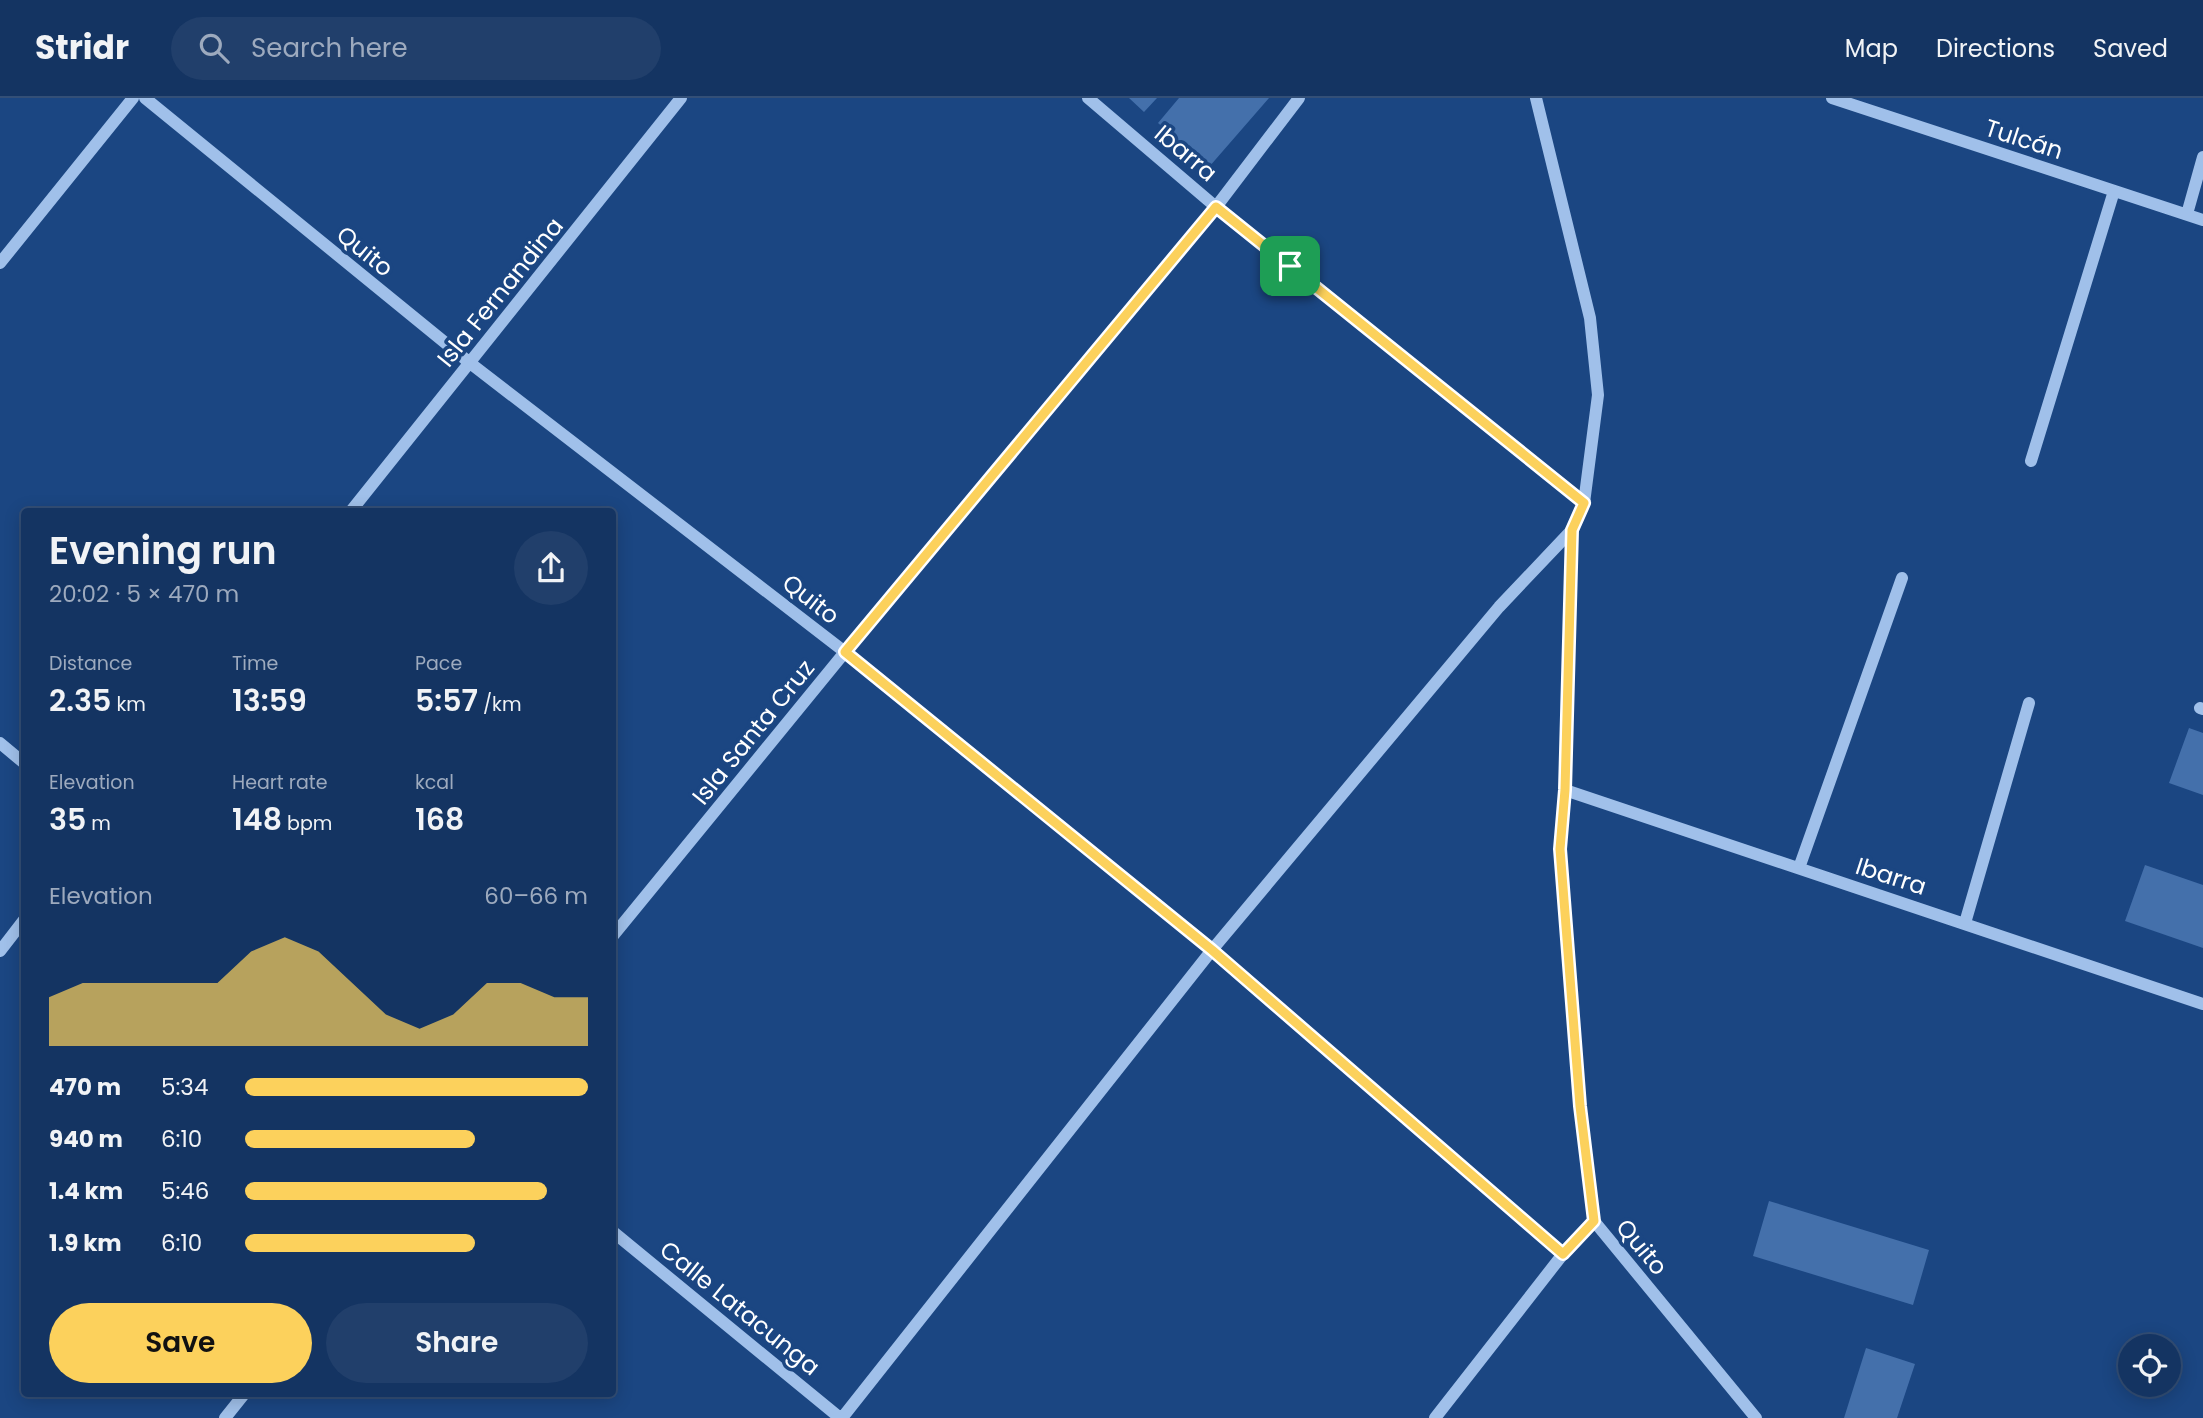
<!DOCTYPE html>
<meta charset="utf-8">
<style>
:root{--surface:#143462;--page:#213f6b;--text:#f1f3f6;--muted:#9daabe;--line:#334f77;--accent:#fcd15c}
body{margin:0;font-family:Poppins,sans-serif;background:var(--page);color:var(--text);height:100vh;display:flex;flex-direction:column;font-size:26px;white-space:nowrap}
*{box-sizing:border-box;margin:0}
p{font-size:23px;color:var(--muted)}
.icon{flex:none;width:38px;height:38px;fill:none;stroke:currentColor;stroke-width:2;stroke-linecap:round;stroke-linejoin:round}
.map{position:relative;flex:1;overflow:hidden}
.details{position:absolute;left:21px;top:410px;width:595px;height:889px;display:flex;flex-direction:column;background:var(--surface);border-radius:7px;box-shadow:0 4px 18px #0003,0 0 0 2px var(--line)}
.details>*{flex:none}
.buttons{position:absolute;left:2118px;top:1236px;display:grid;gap:14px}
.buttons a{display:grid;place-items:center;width:63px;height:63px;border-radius:50%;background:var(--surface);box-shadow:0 4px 18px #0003,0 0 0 2px var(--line);font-size:35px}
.pin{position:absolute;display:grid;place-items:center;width:60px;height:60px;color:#fff;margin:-30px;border-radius:14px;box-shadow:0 4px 10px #0006}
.round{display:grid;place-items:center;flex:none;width:74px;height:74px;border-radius:37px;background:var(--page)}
.summary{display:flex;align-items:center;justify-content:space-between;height:119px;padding:0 28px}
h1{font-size:38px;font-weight:600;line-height:52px}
.stats{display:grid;grid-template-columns:repeat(3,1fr);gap:10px;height:119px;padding:7px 28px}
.stats div{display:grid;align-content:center}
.stats b{font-size:30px;font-weight:600}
.stats small{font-size:19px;font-weight:400}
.stats p{font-size:19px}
.chart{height:196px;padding:14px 28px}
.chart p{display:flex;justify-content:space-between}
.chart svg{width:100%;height:126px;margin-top:7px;fill:var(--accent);opacity:.7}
.cta{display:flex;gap:14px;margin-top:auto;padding:14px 28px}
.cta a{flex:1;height:80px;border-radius:42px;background:var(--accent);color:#111;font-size:28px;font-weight:600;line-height:80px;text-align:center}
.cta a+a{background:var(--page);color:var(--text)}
ul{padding:0 28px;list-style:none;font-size:23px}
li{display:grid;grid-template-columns:112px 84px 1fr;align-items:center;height:52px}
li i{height:18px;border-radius:9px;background:var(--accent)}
header{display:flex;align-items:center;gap:42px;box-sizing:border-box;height:98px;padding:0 35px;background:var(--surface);border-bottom:2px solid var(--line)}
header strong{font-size:33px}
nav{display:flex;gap:38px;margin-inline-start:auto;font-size:24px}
.search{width:490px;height:63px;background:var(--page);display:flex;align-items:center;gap:18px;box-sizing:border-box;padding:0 24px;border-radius:38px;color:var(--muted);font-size:26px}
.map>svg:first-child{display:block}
.building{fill:#4470ab}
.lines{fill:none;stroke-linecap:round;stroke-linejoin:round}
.minor{stroke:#a0c0ea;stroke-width:12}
.route-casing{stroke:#fff;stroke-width:14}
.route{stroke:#fcd15c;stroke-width:9}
.labels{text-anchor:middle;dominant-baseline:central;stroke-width:7;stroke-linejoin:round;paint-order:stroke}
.street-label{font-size:24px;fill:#fff;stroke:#1b4682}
</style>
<header>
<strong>Stridr</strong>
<div class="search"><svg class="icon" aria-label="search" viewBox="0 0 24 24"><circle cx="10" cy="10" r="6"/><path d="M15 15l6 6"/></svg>Search here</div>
<nav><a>Map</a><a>Directions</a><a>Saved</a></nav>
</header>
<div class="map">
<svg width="2203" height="1320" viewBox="0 0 2203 1320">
<rect width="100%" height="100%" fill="#1b4682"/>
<!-- building -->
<path class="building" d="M1129,0H1157L1144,14Z
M1179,0H1269L1209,69L1158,25Z
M2189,630L2203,635V697L2169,685Z
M2145,767L2203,787V850L2125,823Z
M1769,1103L1929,1152L1913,1207L1753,1158Z
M1866,1250L1915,1266L1897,1320H1844Z"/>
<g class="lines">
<!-- minor -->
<path class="minor" d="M145,0L470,265L845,554L1212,852L1563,1156L1594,1123
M1088,0L1216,109L1584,405
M1536,0L1590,220L1598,297L1584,405L1572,432L1565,692L1560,751L1580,1008L1594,1123
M1832,0L2203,122
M2187,116L2203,59
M0,165L133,0
M2031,363L2114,93
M351,413L681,0
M2200,610L2203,611
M0,645L24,665
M1565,692L2203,906
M1799,770L1902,480
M1965,825L2029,605
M612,839L845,554L1216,109L1299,0
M0,853L24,822
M1594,1123L1756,1320
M612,1133L840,1320
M225,1320L245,1295
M842,1320L1212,852L1499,509L1572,432
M1435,1320L1563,1156"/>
</g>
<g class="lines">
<defs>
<path id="route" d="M1216,109L1584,405L1572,432L1565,692L1560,751L1580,1008L1594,1123L1563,1156L1212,852L845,554Z"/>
</defs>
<!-- route casing -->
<use href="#route" class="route-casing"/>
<!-- route -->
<use href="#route" class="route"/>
</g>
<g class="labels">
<!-- street labels -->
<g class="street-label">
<text transform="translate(2024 41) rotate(18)">Tulcán</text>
<text transform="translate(1186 55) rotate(40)">Ibarra</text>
<text transform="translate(365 153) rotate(39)">Quito</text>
<text transform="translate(500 194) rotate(-51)">Isla Fernandina</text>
<text transform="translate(811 501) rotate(38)">Quito</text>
<text transform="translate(753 634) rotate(-51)">Isla Santa Cruz</text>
<text transform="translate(1891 778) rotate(18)">Ibarra</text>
<text transform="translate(1642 1149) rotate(50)">Quito</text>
<text transform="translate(740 1210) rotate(39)">Calle Latacunga</text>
</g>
</g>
</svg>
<div class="buttons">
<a><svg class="icon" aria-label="locate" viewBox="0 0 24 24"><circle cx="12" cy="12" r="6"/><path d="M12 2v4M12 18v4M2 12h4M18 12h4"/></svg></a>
</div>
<div class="pin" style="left:1290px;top:168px;background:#1e9e55"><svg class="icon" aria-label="arrive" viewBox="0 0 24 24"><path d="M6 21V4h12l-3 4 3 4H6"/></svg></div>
<section class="details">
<div class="summary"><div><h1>Evening run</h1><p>20:02 · 5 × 470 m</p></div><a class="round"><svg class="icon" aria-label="share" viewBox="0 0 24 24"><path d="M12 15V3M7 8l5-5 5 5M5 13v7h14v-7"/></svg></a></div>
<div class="stats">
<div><p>Distance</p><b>2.35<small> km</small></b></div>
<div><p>Time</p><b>13:59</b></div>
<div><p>Pace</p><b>5:57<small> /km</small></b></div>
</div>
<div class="stats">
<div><p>Elevation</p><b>35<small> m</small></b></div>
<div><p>Heart rate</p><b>148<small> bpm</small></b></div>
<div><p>kcal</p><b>168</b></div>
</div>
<div class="chart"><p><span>Elevation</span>60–66 m</p>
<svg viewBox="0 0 160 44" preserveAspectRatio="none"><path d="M0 44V27L10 22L20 22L30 22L40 22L50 22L60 11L70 6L80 11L90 22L100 33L110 38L120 33L130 22L140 22L150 27L160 27V44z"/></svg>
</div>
<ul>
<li><b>470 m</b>5:34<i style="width:100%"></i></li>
<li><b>940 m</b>6:10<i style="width:67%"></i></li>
<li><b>1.4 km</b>5:46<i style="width:88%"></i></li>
<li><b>1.9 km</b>6:10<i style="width:67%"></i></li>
</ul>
<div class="cta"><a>Save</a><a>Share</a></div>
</section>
</div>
